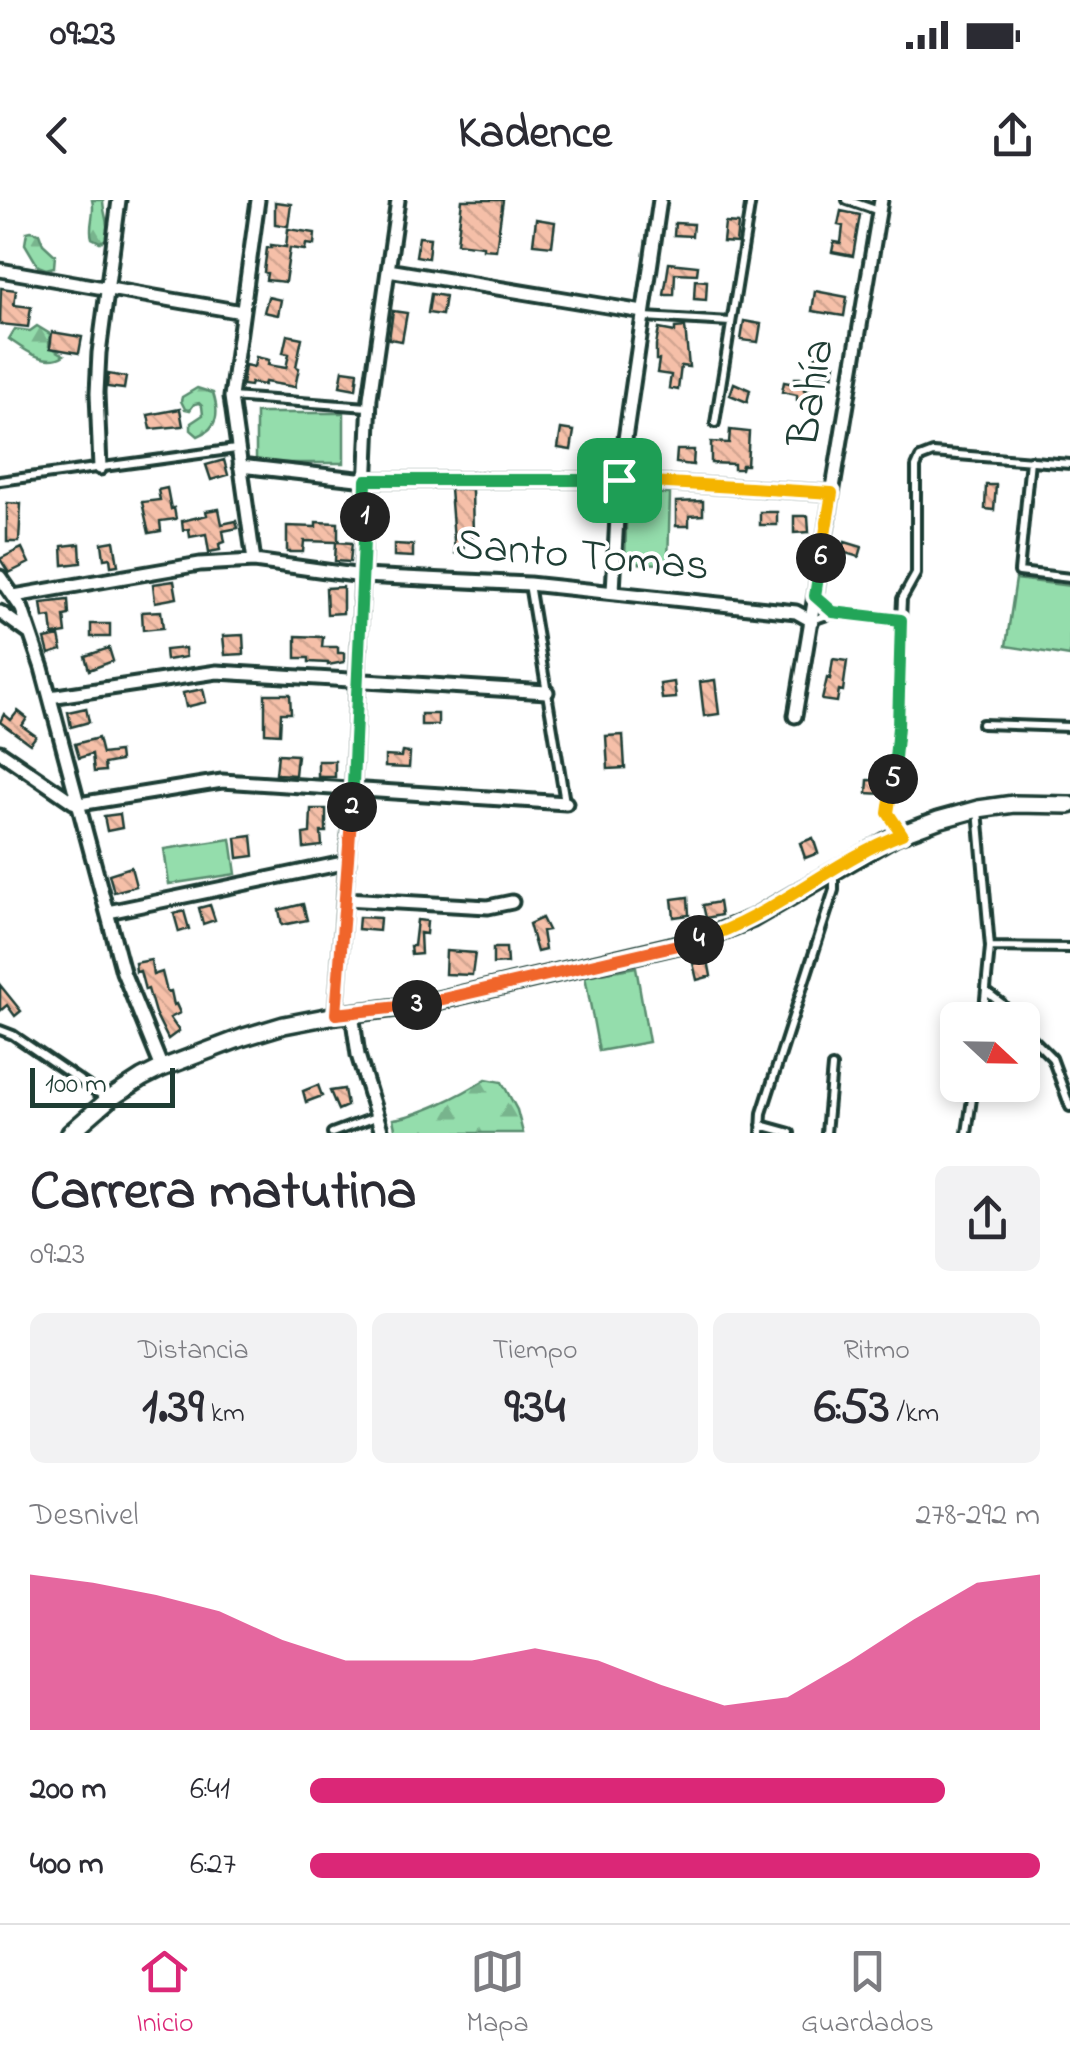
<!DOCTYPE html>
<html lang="es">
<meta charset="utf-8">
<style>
:root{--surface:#fff;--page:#f2f2f3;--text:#2b2b33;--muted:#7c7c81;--line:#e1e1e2;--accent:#db2777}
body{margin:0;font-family:"Indie Flower",sans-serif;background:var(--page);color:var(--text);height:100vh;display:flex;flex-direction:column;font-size:38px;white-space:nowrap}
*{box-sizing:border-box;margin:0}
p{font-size:32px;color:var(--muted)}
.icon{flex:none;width:55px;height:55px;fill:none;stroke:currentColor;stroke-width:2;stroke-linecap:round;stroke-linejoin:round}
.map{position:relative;height:933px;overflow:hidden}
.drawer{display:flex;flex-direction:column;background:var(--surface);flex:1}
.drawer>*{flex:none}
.needle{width:65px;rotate:112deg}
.tools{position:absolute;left:940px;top:802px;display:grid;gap:20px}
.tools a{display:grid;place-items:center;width:100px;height:100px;border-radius:15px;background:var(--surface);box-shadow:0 5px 15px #0003;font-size:50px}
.scale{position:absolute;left:30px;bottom:25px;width:145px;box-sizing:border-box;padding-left:10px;border:5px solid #1f3d34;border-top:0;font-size:28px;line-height:35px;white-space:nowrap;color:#1f3d34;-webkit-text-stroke:8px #fff;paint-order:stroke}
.pin{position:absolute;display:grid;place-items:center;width:85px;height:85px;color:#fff;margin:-42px;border-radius:20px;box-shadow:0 5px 15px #0006}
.km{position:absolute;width:50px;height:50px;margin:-25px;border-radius:50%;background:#222;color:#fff;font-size:28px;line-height:50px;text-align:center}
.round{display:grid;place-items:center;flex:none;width:105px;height:105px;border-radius:15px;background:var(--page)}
.headline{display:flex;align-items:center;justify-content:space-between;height:170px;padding:0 30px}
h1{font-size:55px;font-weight:800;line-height:75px}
.metrics{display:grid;grid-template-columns:repeat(3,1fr);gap:15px;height:170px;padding:10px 30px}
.metrics div{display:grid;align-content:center;border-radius:15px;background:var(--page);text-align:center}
.metrics b{font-size:50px;font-weight:800}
.metrics small{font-size:28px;font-weight:400}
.metrics p{font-size:28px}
.chart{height:280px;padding:20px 30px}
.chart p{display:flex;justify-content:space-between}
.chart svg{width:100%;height:180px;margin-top:10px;fill:var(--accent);opacity:.7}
ul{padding:0 30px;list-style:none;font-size:32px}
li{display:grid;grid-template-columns:160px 120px 1fr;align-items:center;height:75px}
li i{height:25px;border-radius:12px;background:var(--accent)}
.status{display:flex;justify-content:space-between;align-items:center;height:70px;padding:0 50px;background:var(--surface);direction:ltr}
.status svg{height:28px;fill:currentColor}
header{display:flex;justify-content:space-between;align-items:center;height:130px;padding:0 30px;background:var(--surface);font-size:45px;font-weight:800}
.tab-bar{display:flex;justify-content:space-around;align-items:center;height:140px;border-top:2px solid var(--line);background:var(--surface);font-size:28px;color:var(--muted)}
.tab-bar a{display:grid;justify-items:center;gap:5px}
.tab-bar .selected{color:var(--accent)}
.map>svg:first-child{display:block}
.forest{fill:url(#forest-firs);stroke:#5a8d70;stroke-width:2.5}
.park{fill:#94ddac;stroke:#5a8d70;stroke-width:2.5}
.building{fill:url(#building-back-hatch);stroke:#1f3d34;stroke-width:2.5}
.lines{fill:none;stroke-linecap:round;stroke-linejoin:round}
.service-casing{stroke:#1f3d34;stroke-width:14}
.minor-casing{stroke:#1f3d34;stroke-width:19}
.tertiary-casing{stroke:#1f3d34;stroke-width:22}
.service{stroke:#fff;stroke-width:6}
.minor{stroke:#fff;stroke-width:11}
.tertiary{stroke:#fff;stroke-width:15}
.split-1-casing{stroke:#fff;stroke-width:20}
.split-2-casing{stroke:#fff;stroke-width:20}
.split-3-casing{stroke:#fff;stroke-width:20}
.split-4-casing{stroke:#fff;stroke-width:20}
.split-5-casing{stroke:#fff;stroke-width:20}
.split-6-casing{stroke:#fff;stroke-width:20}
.split-7-casing{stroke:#fff;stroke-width:20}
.split-1{stroke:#22a559;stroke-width:12}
.split-2{stroke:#22a559;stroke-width:12}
.split-3{stroke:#f0652b;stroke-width:12}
.split-4{stroke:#f0652b;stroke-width:12}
.split-5{stroke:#f5b400;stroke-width:12}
.split-6{stroke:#22a559;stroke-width:12}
.split-7{stroke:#f5b400;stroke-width:12}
.labels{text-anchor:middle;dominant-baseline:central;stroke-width:8;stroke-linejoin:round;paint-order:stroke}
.street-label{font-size:45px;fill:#1f3d34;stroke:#fff}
</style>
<div class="status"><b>09:23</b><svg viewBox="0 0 49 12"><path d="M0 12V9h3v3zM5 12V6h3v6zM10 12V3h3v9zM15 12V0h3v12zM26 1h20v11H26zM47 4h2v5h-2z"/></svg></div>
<header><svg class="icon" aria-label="back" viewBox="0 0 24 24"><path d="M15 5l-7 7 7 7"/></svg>Kadence<svg class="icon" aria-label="share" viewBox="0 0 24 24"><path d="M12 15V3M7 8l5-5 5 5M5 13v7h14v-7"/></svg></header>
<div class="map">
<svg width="1070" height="933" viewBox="0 0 1070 933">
<defs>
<pattern id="forest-firs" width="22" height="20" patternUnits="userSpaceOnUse" patternTransform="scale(2.5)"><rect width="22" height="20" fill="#94ddac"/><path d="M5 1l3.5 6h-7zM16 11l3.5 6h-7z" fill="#78b48d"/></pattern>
<pattern id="building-back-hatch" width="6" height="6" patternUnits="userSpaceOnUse" patternTransform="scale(2.5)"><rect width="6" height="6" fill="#f5bfa8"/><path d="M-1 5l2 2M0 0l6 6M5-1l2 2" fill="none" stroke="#d2a591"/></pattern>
</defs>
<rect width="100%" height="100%" fill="#fff"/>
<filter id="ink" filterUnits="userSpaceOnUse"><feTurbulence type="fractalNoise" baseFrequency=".01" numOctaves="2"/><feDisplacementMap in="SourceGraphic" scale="20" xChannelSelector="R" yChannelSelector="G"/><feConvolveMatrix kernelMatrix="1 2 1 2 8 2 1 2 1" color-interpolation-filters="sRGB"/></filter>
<g filter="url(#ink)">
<!-- forest -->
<path class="forest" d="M92,0H103C103,13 110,26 107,39L100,42L92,38C88,25 96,13 92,0Z
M31,31L39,33L43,44L55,55L54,67L46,69L38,66L25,44L27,32Z
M37,126L50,134L49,146L64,155C46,167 25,150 9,139L15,129L30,131Z
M197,188L213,193C219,212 219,228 198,236L191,230V223L203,215L202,206L199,203L194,204L190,210L185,209L181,201L182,197Z
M486,879L502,882L517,910L523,933H396L393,919C419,916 463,894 486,879Z"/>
<!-- park -->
<path class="park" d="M256,213H344V263H256Z
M627,293L670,294L668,364L625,363Z
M1016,379L1070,386V456L1006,446Z
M231,639L236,674L169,684L164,649Z
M636,767L649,842L599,851L585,776Z"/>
<!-- building -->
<path class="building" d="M462,0H503L496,50L483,49V46L457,43Z
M275,2L291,4L288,26L275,24Z
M841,11L860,15L853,56L832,52L834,42L841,43L843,26L838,25Z
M536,19L555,22L552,46L533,44Z
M675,23L693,24L692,36L674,35Z
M725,23L738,24L736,43L723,42Z
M288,29L315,33L314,45L306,44L305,50L290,48L285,82L266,80L267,73L264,72L267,48H271V45L286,47Z
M419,37L430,38L428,58L416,56Z
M669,63L698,66L697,74L675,73L674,95H664Z
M695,80L707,81L706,100L694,99Z
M1,88L16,90L14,105L31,107L28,127L0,124Z
M815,91L847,97L844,116L812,111Z
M431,94L445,96L442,115L428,113Z
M268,97L281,100L278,115L264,112Z
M393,111L407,113L402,141L389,139Z
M744,121L761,124L758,142L741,140Z
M685,127L689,167L681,166L678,190L669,188L671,175L657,173L659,160H656V145L659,129L675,132V128Z
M52,132L82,137L79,153L50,148Z
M287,135L302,138L296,167L299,168L295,187L265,182L264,185L251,183L250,186L242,185L245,165L254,167L256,157L269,160L268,165L286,168L289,154L283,153Z
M817,149L832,153L830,163L835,164L833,175L813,172Z
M343,170L358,172L356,189L340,186Z
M108,174L126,177L124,189L107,187Z
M795,178H804V190L812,191L810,202L797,200V195L782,192L784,182L795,184Z
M734,183L750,190L747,202L730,195Z
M180,209L183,226L151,229L148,215Z
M561,229L574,231L571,250L558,248Z
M730,230L749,232L747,265H742L741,269H734V264L711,263V242L729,243Z
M677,250H694L693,265L676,263Z
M224,260L228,275L211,280L206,265Z
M986,285H996L994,310L985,309Z
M167,288L171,309L174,308L176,319L160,321L161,331L149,333L142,302L160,300L158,290Z
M450,289H472L473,338L463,339L464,352L455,353Z
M703,301V315L689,316V326H676V302Z
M7,303L21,304L19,342H7Z
M219,309L222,324L236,321L238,328L223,331L225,342L219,344L220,350L209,352L206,334L190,337L189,329L183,330L182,321L207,315L206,311Z
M760,312H777V325H760Z
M794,316H808L809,332L794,333Z
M316,322L338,323V342L352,343L350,362L335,361L336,342L304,341L303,352H287V326L316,327Z
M114,341L118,365L111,366L110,358L104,359L102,343Z
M845,342L862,347L859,357L842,352Z
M80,344L81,363L63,365L62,346Z
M394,344L413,345V357L394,356Z
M22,348L29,363L9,373L0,359Z
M174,381L177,398L155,402L153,384Z
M343,387V413L327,414L326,388Z
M68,400L69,415L64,416L66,433L53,435L51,417L43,418L41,403Z
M161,411L163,428L143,430L142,412Z
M91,424H110V437H91Z
M243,435L244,454L225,455L223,436Z
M59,436L62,450L49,454L45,439Z
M296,436L323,437L322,447H338V453H344V462L328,465V463L309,462V458H296Z
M109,448L113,461L89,470L85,456Z
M185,448L186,457L166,460L165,450Z
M833,459L847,461L843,491L839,490L837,502L822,500L827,478L830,479Z
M715,480L719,514L704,516L700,482Z
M674,482L676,498L662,499L660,484Z
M203,489L206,502L186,507L183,493Z
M265,494H290L291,513H281L280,534L265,533Z
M86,508L89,522L71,527L68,512Z
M18,511L27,518L22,526L36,536L30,544L0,522L4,514L11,520Z
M421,514H438V525H421Z
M623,535L625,568L608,569L606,536Z
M98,538L102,554L119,552L120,561L104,564L105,571L94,572L92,554L79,558L75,544Z
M402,552L410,553L409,568L385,567V556L401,557Z
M278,554L297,555L295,575L276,574Z
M318,561H335V577H318Z
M868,580L884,581L883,594L867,593Z
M311,609H326V632H321L322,646L304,648L303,634L310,633Z
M120,614L122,628L107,631L104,616Z
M252,636L254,656L238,658L236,638Z
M813,638L818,653L805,658L800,643Z
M131,667L136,686L114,692L109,674Z
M688,697L689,715L674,717L672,699Z
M719,702L721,715L706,718L703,705Z
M303,704L307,720L282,725L279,710Z
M210,705L215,720L203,724L199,708Z
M184,711L189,729L179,732L174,714Z
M359,717L380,718L379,731L358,729Z
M542,718L548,730L542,731L545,750L537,752L529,724Z
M417,720L427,721L426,734L420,733L421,754L411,755L410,746H414Z
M493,748H506L507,763L493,764Z
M446,751L475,753L472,775L445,774Z
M151,760L153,775L162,772L167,792L171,791L174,805L176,804L180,813L170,818L179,831L168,839L155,813L148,789L145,790L140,771L136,772L135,763Z
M708,760L711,776L697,780L693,763Z
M0,785L21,811L15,816L7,805L0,811Z
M318,885L322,896L306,902L303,891Z
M344,889L347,906L338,910L330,891Z"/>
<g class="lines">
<defs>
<path id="service" d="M847,0L879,11
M644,117L731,122
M231,197L368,207
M715,223L751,0
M1030,260L1019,372L1070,378
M0,281L236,249
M529,384L565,602
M813,420L833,413L901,420L898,527L888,613L902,632
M901,420L902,399L916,374V267L920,258L933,253L1070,264
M982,524L1070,527
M978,610L990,747L983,820
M990,747L1070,748
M988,793L1001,803L1014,820
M1022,828L1052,858L1070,907
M0,830L13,835L107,899
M761,925L790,933
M332,933L375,917
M761,933L762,913L834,690V676
M826,933L832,867
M967,933L974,885"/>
<path id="minor" d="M0,70L242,112
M388,70L643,112
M240,266L366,280H619L832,293
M100,268L97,193L99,153L119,0
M254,361L231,197L258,0
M0,377L22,409L42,468L123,772L162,868
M613,391L619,280L660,0
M14,396L200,364L254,361L362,376L529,384L796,412L812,421
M0,412L29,433
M50,497L217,472L547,492
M795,516L881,0
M0,552L73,602L79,604L222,581L566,603
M345,699L488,707L512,702
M108,712L348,662
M352,813L358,855L382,933
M336,815L353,582L370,198L398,0"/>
<path id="tertiary" d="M70,933L108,900L142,878L162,868L244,837L284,825L336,815L418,805L702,739L752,719L895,636L938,620L978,609L1014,604L1070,605"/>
</defs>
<!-- service casing -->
<use href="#service" class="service-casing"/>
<!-- minor casing -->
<use href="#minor" class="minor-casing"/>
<!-- tertiary casing -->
<use href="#tertiary" class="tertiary-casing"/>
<!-- service -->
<use href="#service" class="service"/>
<!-- minor -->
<use href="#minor" class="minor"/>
<!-- tertiary -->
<use href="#tertiary" class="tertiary"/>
</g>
</g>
<g class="lines" filter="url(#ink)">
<defs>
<path id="split-1" d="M365,317L366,280H619"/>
<path id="split-2" d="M352,607L365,317"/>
<path id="split-3" d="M352,607L336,814L417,805"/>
<path id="split-4" d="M417,805L699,740"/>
<path id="split-5" d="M699,740C773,717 831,661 902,634L888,613L893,579"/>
<path id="split-6" d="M821,358L815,396L833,412L901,420L898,527L893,579"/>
<path id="split-7" d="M619,280L832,293L821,358"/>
</defs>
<!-- split-1 casing -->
<use href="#split-1" class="split-1-casing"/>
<!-- split-2 casing -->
<use href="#split-2" class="split-2-casing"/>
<!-- split-3 casing -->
<use href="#split-3" class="split-3-casing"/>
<!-- split-4 casing -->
<use href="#split-4" class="split-4-casing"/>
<!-- split-5 casing -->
<use href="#split-5" class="split-5-casing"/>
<!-- split-6 casing -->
<use href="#split-6" class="split-6-casing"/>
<!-- split-7 casing -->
<use href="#split-7" class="split-7-casing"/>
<!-- split-1 -->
<use href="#split-1" class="split-1"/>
<!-- split-2 -->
<use href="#split-2" class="split-2"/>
<!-- split-3 -->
<use href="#split-3" class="split-3"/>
<!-- split-4 -->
<use href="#split-4" class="split-4"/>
<!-- split-5 -->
<use href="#split-5" class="split-5"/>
<!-- split-6 -->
<use href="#split-6" class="split-6"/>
<!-- split-7 -->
<use href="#split-7" class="split-7"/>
</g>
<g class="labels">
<!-- street labels -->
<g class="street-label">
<text transform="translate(813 193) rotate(-81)">Bahía</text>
<text transform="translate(582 357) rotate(5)">Santo Tomas</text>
</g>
</g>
</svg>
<div class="tools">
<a><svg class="needle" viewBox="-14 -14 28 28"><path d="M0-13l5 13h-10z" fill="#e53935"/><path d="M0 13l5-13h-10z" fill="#7c7c81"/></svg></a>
</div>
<div class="scale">100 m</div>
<div class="pin" style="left:619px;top:280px;background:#1e9e55"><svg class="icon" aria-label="arrive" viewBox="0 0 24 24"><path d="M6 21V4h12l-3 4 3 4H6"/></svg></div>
<b class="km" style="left:365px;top:317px">1</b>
<b class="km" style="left:352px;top:607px">2</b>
<b class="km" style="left:417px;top:805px">3</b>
<b class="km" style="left:699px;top:740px">4</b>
<b class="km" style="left:893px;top:579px">5</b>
<b class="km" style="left:821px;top:358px">6</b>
</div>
<section class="drawer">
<div class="headline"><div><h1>Carrera matutina</h1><p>09:23</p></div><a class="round"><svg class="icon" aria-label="share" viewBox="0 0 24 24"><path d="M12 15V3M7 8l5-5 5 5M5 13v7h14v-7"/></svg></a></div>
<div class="metrics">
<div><p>Distancia</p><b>1.39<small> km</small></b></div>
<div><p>Tiempo</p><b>9:34</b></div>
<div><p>Ritmo</p><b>6:53<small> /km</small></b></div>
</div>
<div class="chart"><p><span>Desnivel</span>278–292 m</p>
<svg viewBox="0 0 160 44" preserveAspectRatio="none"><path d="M0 44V6L10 8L20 11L30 15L40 22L50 27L60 27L70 27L80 24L90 27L100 33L110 38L120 36L130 27L140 17L150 8L160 6V44z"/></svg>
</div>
<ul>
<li><b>200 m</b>6:41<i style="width:87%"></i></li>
<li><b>400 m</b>6:27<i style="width:100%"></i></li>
</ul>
</section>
<nav class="tab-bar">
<a class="selected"><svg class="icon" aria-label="home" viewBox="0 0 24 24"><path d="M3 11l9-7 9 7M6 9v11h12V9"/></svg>Inicio</a>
<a><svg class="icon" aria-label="map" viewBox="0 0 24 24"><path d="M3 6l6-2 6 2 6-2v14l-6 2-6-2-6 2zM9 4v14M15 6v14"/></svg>Mapa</a>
<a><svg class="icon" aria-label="saved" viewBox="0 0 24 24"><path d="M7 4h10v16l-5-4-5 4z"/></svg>Guardados</a>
</nav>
